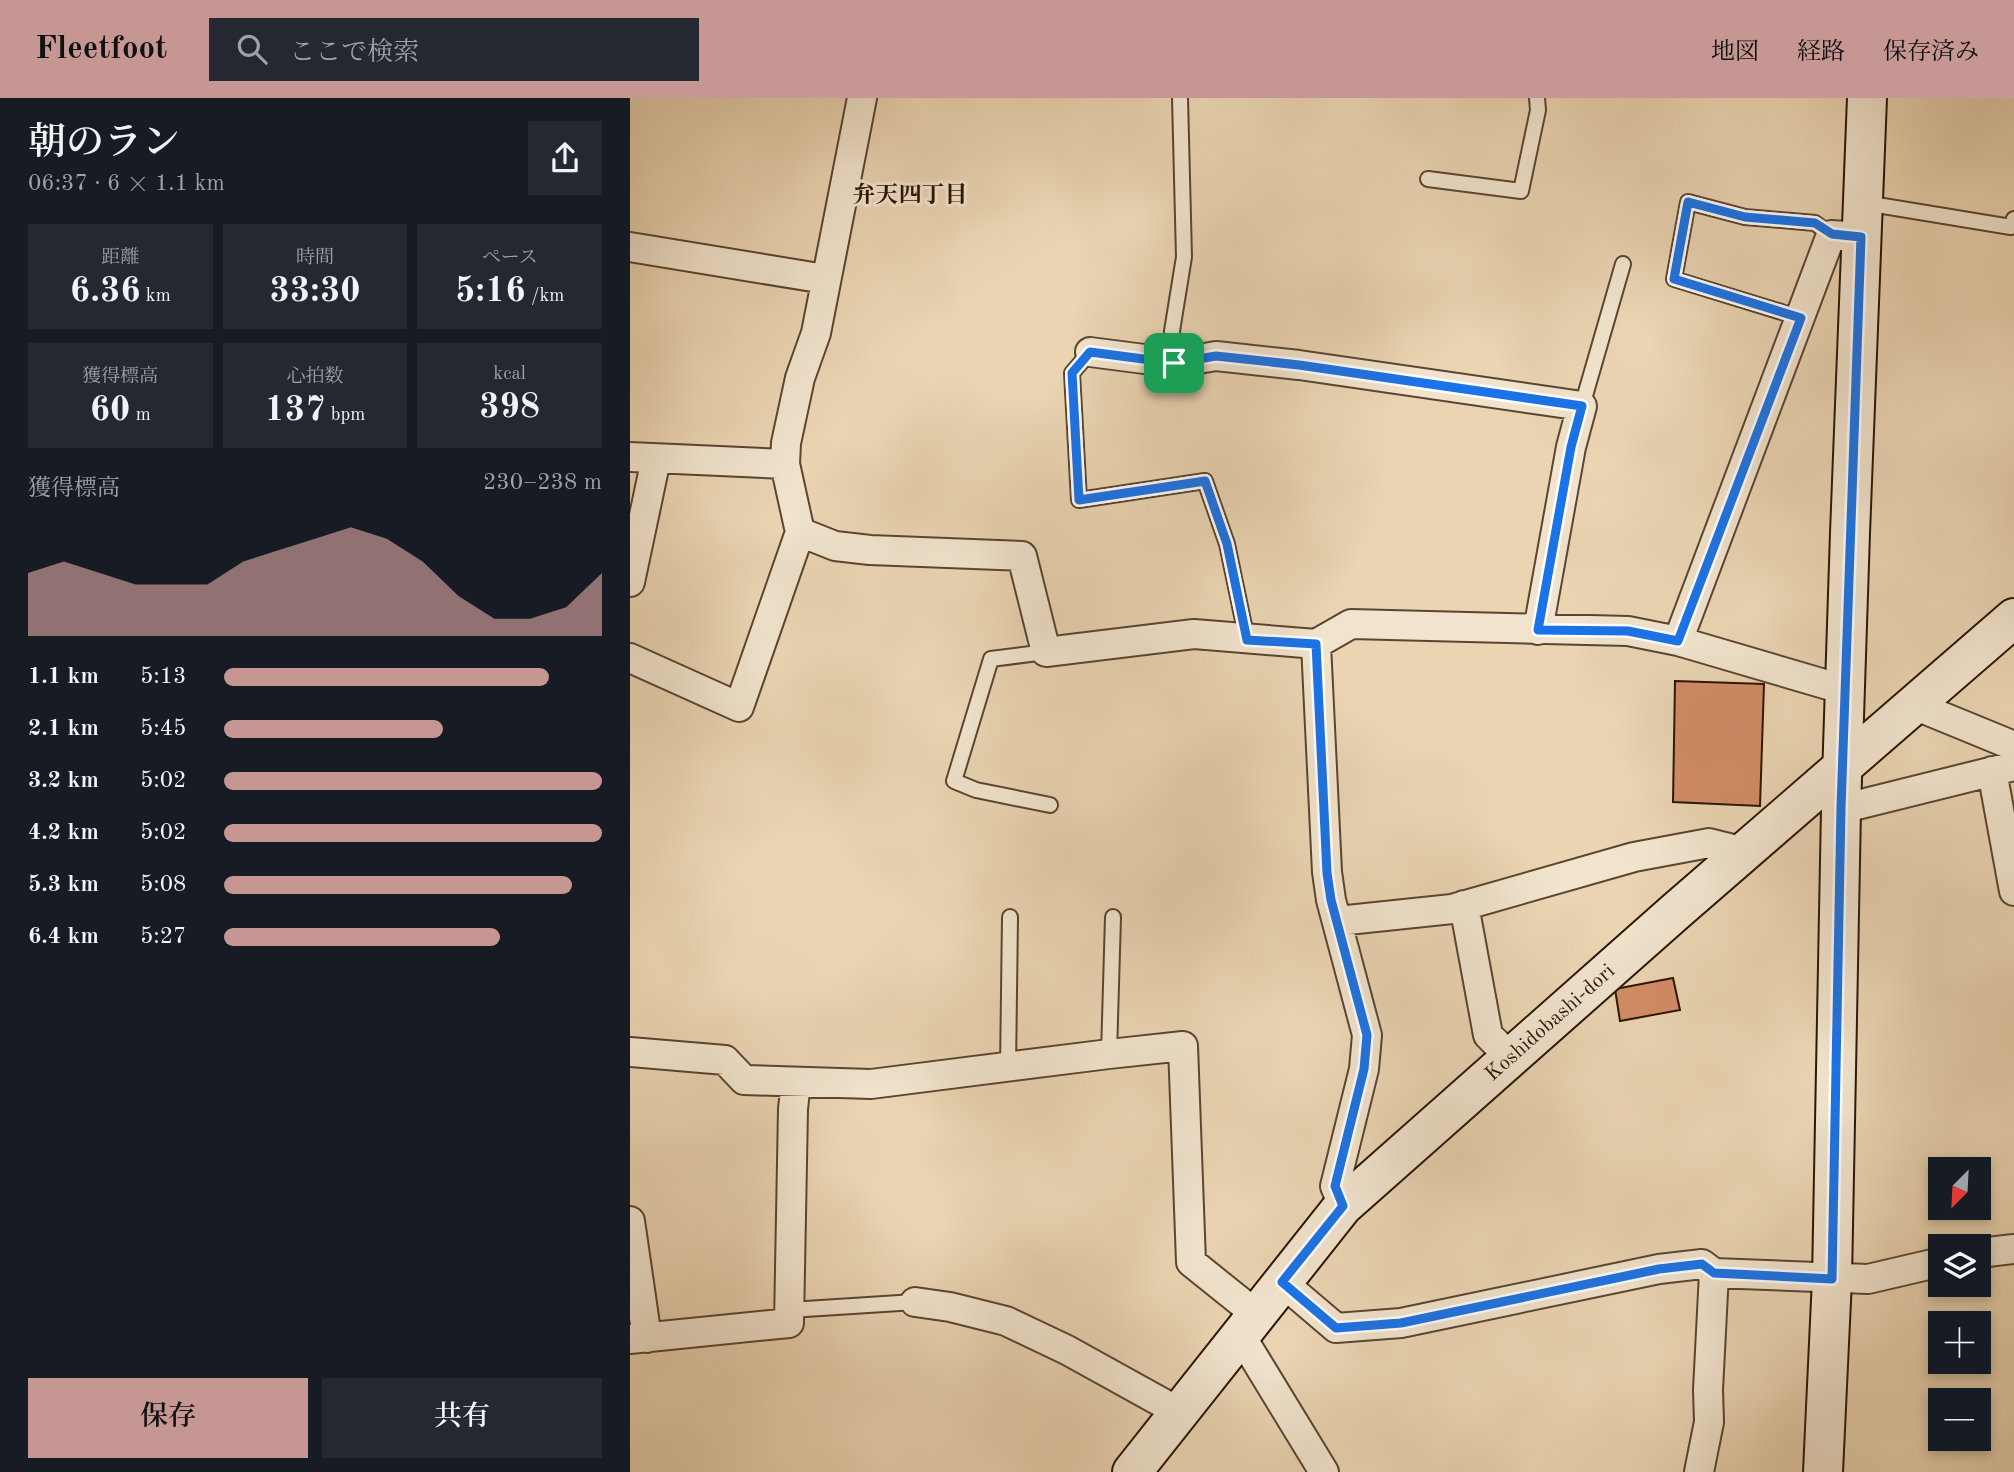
<!DOCTYPE html>
<html lang="ja">
<meta charset="utf-8">
<style>
:root{--surface:#171b24;--page:#242831;--text:#f1f3f6;--muted:#9ea1a6;--accent:#c59692}
body{margin:0;font-family:"Old Standard TT","Noto Serif JP",serif;background:var(--page);color:var(--text);height:100vh;display:flex;flex-direction:column;font-size:26px;white-space:nowrap}
*{box-sizing:border-box;margin:0}
p{font-size:23px;color:var(--muted)}
.icon{flex:none;width:38px;height:38px;fill:none;stroke:currentColor;stroke-width:2;stroke-linecap:round;stroke-linejoin:round}
.map{position:relative;flex:1;overflow:hidden}
.drawer{display:flex;flex-direction:column;background:var(--surface);width:630px}
.drawer>*{flex:none}
.needle{width:46px;rotate:204deg}
.controls{position:absolute;left:1298px;top:1059px;display:grid;gap:14px}
.controls a{display:grid;place-items:center;width:63px;height:63px;border-radius:0px;background:var(--surface);box-shadow:0 4px 10px #0003;font-size:35px}
.pin{position:absolute;display:grid;place-items:center;width:60px;height:60px;color:#fff;margin:-30px;border-radius:14px;box-shadow:0 4px 10px #0006}
.round{display:grid;place-items:center;flex:none;width:74px;height:74px;border-radius:0px;background:var(--page)}
.overview{display:flex;align-items:center;justify-content:space-between;height:119px;padding:0 28px}
h1{font-size:38px;font-weight:600;line-height:52px}
.figures{display:grid;grid-template-columns:repeat(3,1fr);gap:10px;height:119px;padding:7px 28px}
.figures div{display:grid;align-content:center;border-radius:0px;background:var(--page);text-align:center}
.figures b{font-size:35px;font-weight:600}
.figures small{font-size:19px;font-weight:400}
.figures p{font-size:19px}
.chart{height:196px;padding:14px 28px}
.chart p{display:flex;justify-content:space-between}
.chart svg{width:100%;height:126px;margin-top:7px;fill:var(--accent);opacity:.7}
.cta{display:flex;gap:14px;margin-top:auto;padding:14px 28px}
.cta a{flex:1;height:80px;border-radius:0px;background:var(--accent);color:#111;font-size:28px;font-weight:600;line-height:80px;text-align:center}
.cta a+a{background:var(--page);color:var(--text)}
ul{padding:0 28px;list-style:none;font-size:23px}
li{display:grid;grid-template-columns:112px 84px 1fr;align-items:center;height:52px}
li i{height:18px;border-radius:9px;background:var(--accent)}
header{display:flex;align-items:center;gap:42px;box-sizing:border-box;height:98px;padding:0 35px;background:var(--accent);color:#111}
header strong{font-size:33px}
nav{display:flex;gap:38px;margin-inline-start:auto;font-size:24px}
.search{width:490px;height:63px;background:var(--page);display:flex;align-items:center;gap:18px;box-sizing:border-box;padding:0 24px;border-radius:0px;color:var(--muted);font-size:26px}
main{display:flex;flex:1;min-height:0}
.map>svg:first-child{display:block}
.building{fill:#d38c66;stroke:#2a1505;stroke-width:2}
.lines{fill:none;stroke-linecap:round;stroke-linejoin:round}
.lane-casing{stroke:#5a4530;stroke-width:18}
.street-casing{stroke:#5a4530;stroke-width:32}
.secondary-casing{stroke:#2a1505;stroke-width:42}
.lane{stroke:#f1e3cd;stroke-width:14}
.street{stroke:#f1e3cd;stroke-width:28}
.secondary{stroke:#f1e3cd;stroke-width:38}
.route-casing{stroke:#fff;stroke-width:14}
.route{stroke:#1a73e8;stroke-width:9}
.labels{text-anchor:middle;dominant-baseline:central;stroke-width:6;stroke-linejoin:round;paint-order:stroke}
.street-label{font-size:21px;fill:#2a1505;stroke:#f1e3cd}
.neighbourhood-label{font-size:23px;font-weight:bold;fill:#2a1505;stroke:#f1e3cd}
</style>
<header>
<strong>Fleetfoot</strong>
<div class="search"><svg class="icon" aria-label="search" viewBox="0 0 24 24"><circle cx="10" cy="10" r="6"/><path d="M15 15l6 6"/></svg>ここで検索</div>
<nav><a>地図</a><a>経路</a><a>保存済み</a></nav>
</header>
<main>
<section class="drawer">
<div class="overview"><div><h1>朝のラン</h1><p>06:37 · 6 × 1.1 km</p></div><a class="round"><svg class="icon" aria-label="share" viewBox="0 0 24 24"><path d="M12 15V3M7 8l5-5 5 5M5 13v7h14v-7"/></svg></a></div>
<div class="figures">
<div><p>距離</p><b>6.36<small> km</small></b></div>
<div><p>時間</p><b>33:30</b></div>
<div><p>ペース</p><b>5:16<small> /km</small></b></div>
</div>
<div class="figures">
<div><p>獲得標高</p><b>60<small> m</small></b></div>
<div><p>心拍数</p><b>137<small> bpm</small></b></div>
<div><p>kcal</p><b>398</b></div>
</div>
<div class="chart"><p><span>獲得標高</span>230–238 m</p>
<svg viewBox="0 0 160 44" preserveAspectRatio="none"><path d="M0 44V22L10 18L20 22L30 26L40 26L50 26L60 18L70 14L80 10L90 6L100 10L110 18L120 30L130 38L140 38L150 34L160 22V44z"/></svg>
</div>
<ul>
<li><b>1.1 km</b>5:13<i style="width:86%"></i></li>
<li><b>2.1 km</b>5:45<i style="width:58%"></i></li>
<li><b>3.2 km</b>5:02<i style="width:100%"></i></li>
<li><b>4.2 km</b>5:02<i style="width:100%"></i></li>
<li><b>5.3 km</b>5:08<i style="width:92%"></i></li>
<li><b>6.4 km</b>5:27<i style="width:73%"></i></li>
</ul>
<div class="cta"><a>保存</a><a>共有</a></div>
</section>
<div class="map">
<svg width="1384" height="1374" viewBox="0 0 1384 1374">
<rect width="100%" height="100%" fill="#ead4b2"/>
<filter id="stains"><feTurbulence type="fractalNoise" baseFrequency=".00286" numOctaves="4"/><feColorMatrix values="0 0 0 0 .2 0 0 0 0 .09 0 0 0 0 .02 0 0 0 .5 -.17"/></filter>
<radialGradient id="worn" r=".72"><stop offset=".6" stop-color="#630" stop-opacity="0"/><stop offset="1" stop-color="#630" stop-opacity=".3"/></radialGradient>
<!-- building -->
<path class="building" d="M1045,583L1134,586L1130,708L1043,704Z
M1043,880L1050,912L990,923L985,891Z"/>
<g class="lines">
<defs>
<path id="lane" d="M798,81L891,93L908,12L907,0
M1235,105L1381,129L1384,121
M1171,220L1044,181L1058,104L1115,119L1185,125L1201,137
M460,254L442,275L449,402L575,383L597,446L617,542
M545,265L542,233L554,159L550,0
M952,308L993,166
M416,554L361,561L324,683L346,692L420,707
M479,956L483,819
M378,970L380,819
M160,1212L285,1204"/>
<path id="street" d="M0,149L195,181
M460,254L545,265L586,258L669,267L952,308L941,349L908,532
M0,359L155,366L156,345L170,280L186,235L232,0
M170,434L205,448L240,452L392,458L416,554L564,536L686,546L721,526L998,533L1048,543L1215,592
M0,484L26,361
M1048,543L1201,137L1232,139
M686,546L697,774L701,802L737,937L734,971L705,1088L713,1108
M0,560L109,609L170,434L155,366
M1284,607L1384,648
M1362,673L1384,793
M1211,711L1384,668
M834,807L858,937L880,959
M708,823L822,811L1004,759L1079,745L1115,754
M0,954L95,962L114,982L241,986L479,956L553,948L561,1164L627,1217
M0,1123L17,1240
M1349,1155L1384,1151
M1084,1175L1238,1181L1311,1164
M652,1184L706,1230L771,1225L1029,1171L1072,1166L1084,1175L1078,1292L1079,1324L1069,1374
M285,1204L320,1209L376,1223L437,1252L549,1314
M611,1238L694,1374
M0,1241L159,1225L163,1011L166,984"/>
<g id="secondary">
<path id="s1" d="M502,1374L713,1108L1045,814L1384,520"/>
<path d="M1193,1374L1202,1181L1211,711L1220,435L1237,0"/>
</g>
</defs>
<!-- lane casing -->
<use href="#lane" class="lane-casing"/>
<!-- street casing -->
<use href="#street" class="street-casing"/>
<!-- secondary casing -->
<use href="#secondary" class="secondary-casing"/>
<!-- lane -->
<use href="#lane" class="lane"/>
<!-- street -->
<use href="#street" class="street"/>
<!-- secondary -->
<use href="#secondary" class="secondary"/>
</g>
<g class="lines">
<defs>
<path id="route" d="M1058,104L1115,119L1185,125L1202,136L1231,139L1211,710L1202,1181L1084,1175L1072,1166L1029,1171L771,1225L706,1230L652,1184L713,1108L705,1088L734,971L737,937L701,802L697,775L686,546L617,542L597,446L575,383L449,402L442,275L460,254L544,265L586,258L669,267L952,308L941,349L908,532L998,533L1048,543L1171,220L1044,181Z"/>
</defs>
<!-- route casing -->
<use href="#route" class="route-casing"/>
<!-- route -->
<use href="#route" class="route"/>
</g>
<g class="labels">
<!-- street labels -->
<g class="street-label">
<text stroke="none"><textPath href="#s1" startOffset="616">Koshidobashi-dori</textPath></text>
</g>
<!-- neighbourhood labels -->
<g class="neighbourhood-label">
<text x="280" y="97">弁天四丁目</text>
</g>
</g>
<rect width="100%" height="100%" filter="url(#stains)"/>
<rect width="100%" height="100%" fill="url(#worn)"/>
</svg>
<div class="controls">
<a><svg class="needle" viewBox="-14 -14 28 28"><path d="M0-13l5 13h-10z" fill="#e53935"/><path d="M0 13l5-13h-10z" fill="#9ea1a6"/></svg></a>
<a><svg class="icon" aria-label="layers" viewBox="0 0 24 24"><path d="M12 4l9 5-9 5-9-5zM3 14l9 5 9-5"/></svg></a>
<a>+</a>
<a>−</a>
</div>
<div class="pin" style="left:544px;top:265px;background:#1e9e55"><svg class="icon" aria-label="arrive" viewBox="0 0 24 24"><path d="M6 21V4h12l-3 4 3 4H6"/></svg></div>
</div>
</main>
